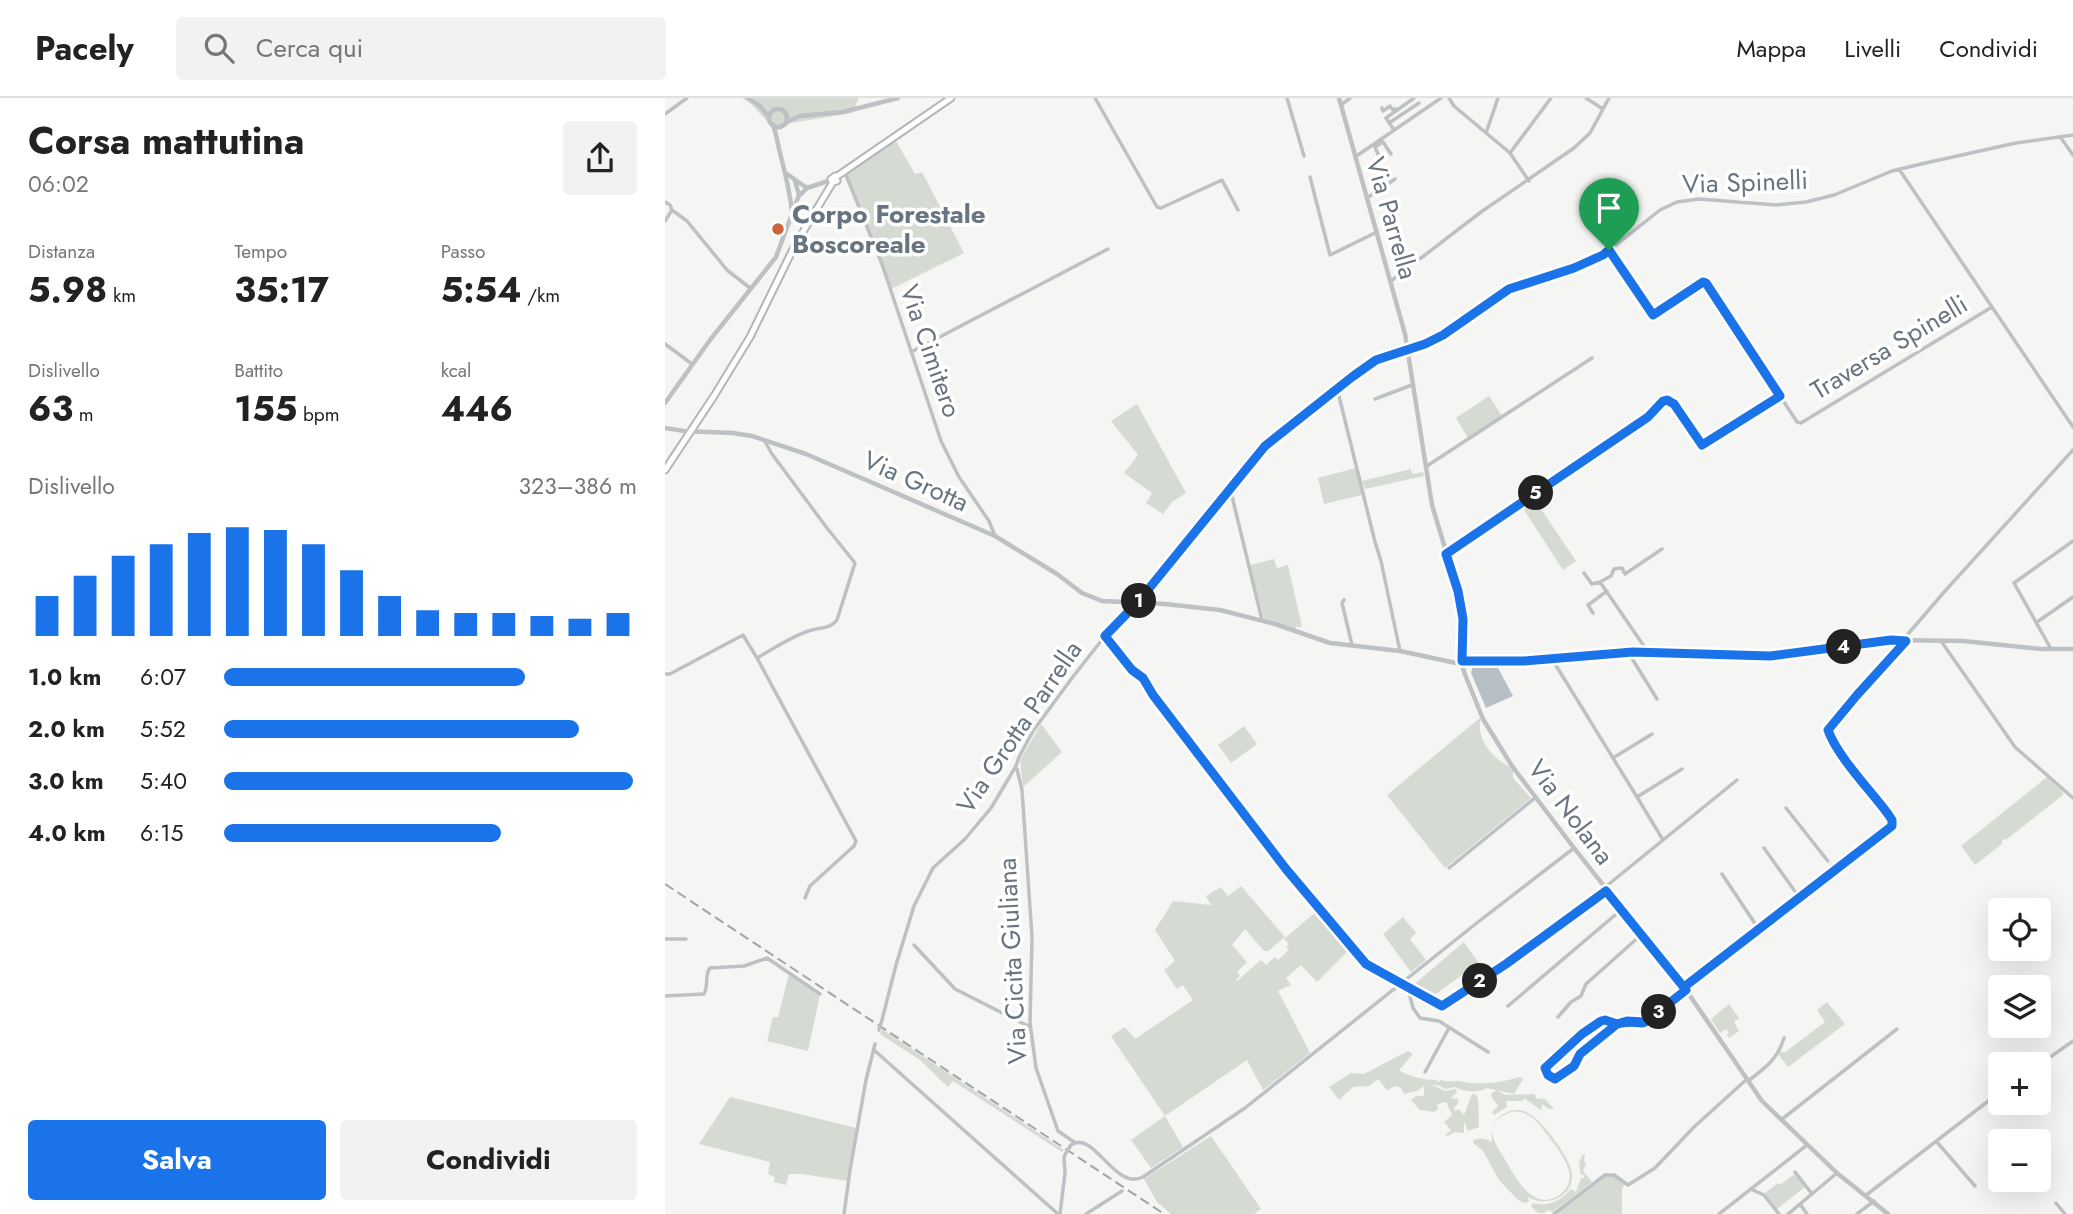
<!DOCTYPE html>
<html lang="it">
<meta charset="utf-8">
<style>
:root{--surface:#fff;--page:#f2f2f2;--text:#222;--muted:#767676;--line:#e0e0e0;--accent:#1a73e8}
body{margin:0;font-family:Jost,sans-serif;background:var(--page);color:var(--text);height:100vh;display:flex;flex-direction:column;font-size:26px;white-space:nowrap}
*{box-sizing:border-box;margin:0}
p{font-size:23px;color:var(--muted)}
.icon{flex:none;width:38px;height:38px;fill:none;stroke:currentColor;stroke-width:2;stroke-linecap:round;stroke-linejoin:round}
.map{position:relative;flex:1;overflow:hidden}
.details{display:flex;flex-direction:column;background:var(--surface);width:665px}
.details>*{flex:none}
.controls{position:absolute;left:1323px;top:800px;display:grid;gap:14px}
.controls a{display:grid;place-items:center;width:63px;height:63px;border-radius:7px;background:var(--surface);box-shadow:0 7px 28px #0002;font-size:35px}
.pin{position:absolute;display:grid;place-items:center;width:60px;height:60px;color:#fff;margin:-72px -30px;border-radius:50% 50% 50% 0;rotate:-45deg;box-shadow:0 0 7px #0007}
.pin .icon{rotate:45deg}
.km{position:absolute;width:35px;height:35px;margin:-18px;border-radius:50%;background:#222;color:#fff;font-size:19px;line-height:35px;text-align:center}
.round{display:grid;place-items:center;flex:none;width:74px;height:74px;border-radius:7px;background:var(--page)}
.summary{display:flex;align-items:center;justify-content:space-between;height:119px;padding:0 28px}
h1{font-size:38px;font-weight:700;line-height:52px}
.metrics{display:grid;grid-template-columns:repeat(3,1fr);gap:10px;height:119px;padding:7px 28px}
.metrics div{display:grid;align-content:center}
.metrics b{font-size:35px;font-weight:700}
.metrics small{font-size:19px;font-weight:400}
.metrics p{font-size:19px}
.chart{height:196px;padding:14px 28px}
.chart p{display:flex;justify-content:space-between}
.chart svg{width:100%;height:126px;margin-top:7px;stroke:var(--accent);stroke-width:6}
.primary-button{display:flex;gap:14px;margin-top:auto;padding:14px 28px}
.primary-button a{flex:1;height:80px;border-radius:7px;background:var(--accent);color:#fff;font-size:28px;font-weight:700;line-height:80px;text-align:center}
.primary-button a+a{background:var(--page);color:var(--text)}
ul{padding:0 28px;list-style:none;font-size:23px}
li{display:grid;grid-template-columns:112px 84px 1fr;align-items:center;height:52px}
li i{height:18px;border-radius:9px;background:var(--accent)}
header{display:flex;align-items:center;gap:42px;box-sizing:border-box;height:98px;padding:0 35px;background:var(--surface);border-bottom:2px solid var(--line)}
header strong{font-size:33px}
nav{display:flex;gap:38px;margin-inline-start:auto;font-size:24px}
.search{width:490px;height:63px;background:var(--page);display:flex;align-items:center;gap:18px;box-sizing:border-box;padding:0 24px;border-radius:7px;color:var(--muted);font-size:26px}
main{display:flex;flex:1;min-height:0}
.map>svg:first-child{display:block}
.green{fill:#d5dad2;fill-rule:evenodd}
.water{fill:#b7c0c4}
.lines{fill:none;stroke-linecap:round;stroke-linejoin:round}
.minor-tunnel{stroke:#d2d5d6;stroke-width:3.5;stroke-dasharray:3.5 2;stroke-linecap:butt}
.secondary-casing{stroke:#b2b6ba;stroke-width:9}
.minor{stroke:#bdc1c4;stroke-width:3.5}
.tertiary{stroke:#bdc1c4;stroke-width:4.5}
.secondary{stroke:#fff;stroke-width:5}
.rail{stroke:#9fa5a9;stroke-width:2;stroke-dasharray:10 5;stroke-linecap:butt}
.minor-bridge{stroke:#bdc1c4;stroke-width:3.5}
.route-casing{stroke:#fff;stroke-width:14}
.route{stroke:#1a73e8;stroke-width:9}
.poi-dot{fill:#cd623b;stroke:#fff;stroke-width:2.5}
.labels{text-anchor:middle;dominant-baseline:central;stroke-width:7;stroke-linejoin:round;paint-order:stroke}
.street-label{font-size:26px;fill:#687580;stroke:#fff}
.poi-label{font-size:26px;font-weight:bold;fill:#687580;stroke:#fff;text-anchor:start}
</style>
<header>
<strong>Pacely</strong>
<div class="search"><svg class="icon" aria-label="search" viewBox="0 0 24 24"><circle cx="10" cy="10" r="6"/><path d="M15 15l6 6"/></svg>Cerca qui</div>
<nav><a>Mappa</a><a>Livelli</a><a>Condividi</a></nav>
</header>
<main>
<section class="details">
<div class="summary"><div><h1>Corsa mattutina</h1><p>06:02</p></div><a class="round"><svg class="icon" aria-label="share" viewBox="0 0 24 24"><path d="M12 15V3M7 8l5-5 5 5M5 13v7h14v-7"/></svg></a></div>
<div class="metrics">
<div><p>Distanza</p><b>5.98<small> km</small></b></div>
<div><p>Tempo</p><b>35:17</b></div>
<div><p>Passo</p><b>5:54<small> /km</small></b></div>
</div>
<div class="metrics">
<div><p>Dislivello</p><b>63<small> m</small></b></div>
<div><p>Battito</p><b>155<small> bpm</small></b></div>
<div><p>kcal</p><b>446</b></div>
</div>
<div class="chart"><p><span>Dislivello</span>323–386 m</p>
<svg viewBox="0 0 160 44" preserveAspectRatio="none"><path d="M5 44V30M15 44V23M25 44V16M35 44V12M45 44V8M55 44V6M65 44V7M75 44V12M85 44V21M95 44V30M105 44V35M115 44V36M125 44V36M135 44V37M145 44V38M155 44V36"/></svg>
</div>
<ul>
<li><b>1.0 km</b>6:07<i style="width:73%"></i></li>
<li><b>2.0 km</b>5:52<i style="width:86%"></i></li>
<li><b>3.0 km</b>5:40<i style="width:99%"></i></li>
<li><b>4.0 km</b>6:15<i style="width:67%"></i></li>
</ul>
<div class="primary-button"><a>Salva</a><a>Condividi</a></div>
</section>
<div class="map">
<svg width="1408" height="1116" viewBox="0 0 1408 1116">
<rect width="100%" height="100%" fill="#f5f5f3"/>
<!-- green -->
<path class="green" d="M77,0H194L187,15L126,25L115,32H110L85,5Z
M230,41L250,76L257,74L299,155L226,191L181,74Z
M824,298L837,318L803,340L791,320Z
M472,306L521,395L507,404L498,416L481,405L487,395L459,375L473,357L446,323Z
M691,370L697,397L659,406L653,380Z
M746,371L747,376L758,374L759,378L700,391L697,383Z
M868,399L911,463L898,472L856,407Z
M609,461L612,470L623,467L637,529H631V532L599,521L585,467Z
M816,619C810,643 829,661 848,671V680L866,700L780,770L722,697Z
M376,626L397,654L358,689L355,662Z
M579,628L592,646L566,665L553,647Z
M1382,679L1398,694V697L1342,741L1337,742V746L1310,767L1296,748Z
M576,788L620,839L603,853H599L580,831L567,847L582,864L572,874L575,878L571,882L572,883L596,862L601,867L610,859L613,862L624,852L621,849L624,846L619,841L653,812L686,850L652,884L636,867L621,880L626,887L613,893L645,955L598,992L582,962L500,1018L518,1049L486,1070L466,1042L500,1018L446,938L460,929L470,941L528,902L518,887L512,891L499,872L510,863L490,832L508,803L546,807L541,798L556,789L563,798Z
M738,819L751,835L745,841L761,862L746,874L718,836Z
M799,844L814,865L765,900L746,889Z
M124,876L155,897L143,953L102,943L108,919H113Z
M1162,904L1180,926L1123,969L1113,956L1117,953L1119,955L1160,924L1152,912Z
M1064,906L1074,920L1069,924L1074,933L1064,940L1062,937L1064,935L1061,931L1055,935L1046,921Z
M217,931L399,1052L397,1054L288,983L283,989L255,962L215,936Z
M743,953L748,956L734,972C744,979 760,982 772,982V984L776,982C782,984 786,983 793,983C814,987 833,986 854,979L858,981L849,996L822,990C814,995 798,994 790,989L780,991C774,986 767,986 760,987H767L780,993L791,991L792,994L786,1000L789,1001L792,1000L794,1004L790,1009L789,1013L794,1011L799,1017L807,996H810L813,1000L814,1029L803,1033L799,1023V1035L790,1034L783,1038L780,1037L786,1032L779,1024L787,1017L781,1004L772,1006L773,1011L769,1014L755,1012L746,1002L751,998H759V988L752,993L739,996L736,990L730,988L722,992L713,981L704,988L688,989L674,1002L664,989L686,975L699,976Z
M832,992L840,997L870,996L871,1000L880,1001L889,1011H884L877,1006L876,1012L859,1000L858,1003H841L842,1009L829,1017L827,1014L833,1008L826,998L827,995Z
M65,999L191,1030L182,1083L137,1076H124L121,1087L109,1084L110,1079L103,1076L105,1064L34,1046Z
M850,1012C856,1012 861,1013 866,1017C879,1025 906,1061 907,1076C909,1099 881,1110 863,1099L864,1104L859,1105L853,1102L834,1082L818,1053L808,1045L809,1042C817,1039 820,1041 827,1044C825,1027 832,1015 850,1012ZM846,1014C853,1013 860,1014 866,1019C874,1024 878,1032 884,1039C895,1055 916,1077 897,1095C871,1116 853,1084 842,1065C831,1046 813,1026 846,1014Z
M546,1038L596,1111L589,1116H506L492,1104L479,1081Z
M917,1057H920L919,1063L921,1066L918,1073L927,1084L888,1114L883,1112L879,1115H873L866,1108L868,1105C884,1109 895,1103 906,1091L911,1094L916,1080H919V1077H916L914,1065Z
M1130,1076L1140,1089L1112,1111L1100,1095L1113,1085L1115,1087Z
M940,1078H948L960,1087L957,1090V1116H892Z"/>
<!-- water -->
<path class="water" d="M808,568H832L848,598L821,610L806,575Z"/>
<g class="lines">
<!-- minor-tunnel -->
<path class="minor-tunnel" d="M1162,762L1167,768"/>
<defs>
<path id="secondary" d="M170,78L172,83L168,84L166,81Z
M171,79L286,0
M0,372L49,298L85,239L130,147L168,84"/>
</defs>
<!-- secondary casing -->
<use href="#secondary" class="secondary-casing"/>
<!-- minor -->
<path class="minor" d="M430,0L492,109L496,110L557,82L573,112
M622,0L639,58
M784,0L789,8L845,55L864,83
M921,0L938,11
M676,7L685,0
M717,10L718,13L725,8L728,12L731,11
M0,16L22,0
M724,25L754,5
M729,32L721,20L749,0
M821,35L833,0
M1396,40L1408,57
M716,45L718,44L726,56
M845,55L886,0
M713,56L710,49L716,45L715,43
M690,59L776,0
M179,72L217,166L276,343L294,379L324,423L330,438
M645,79L665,157L712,134
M702,100L730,81
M0,104L5,107L7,112L22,123L62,172L85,190
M0,123L7,112
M945,152L988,217L1038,184L1042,185L1132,324L1136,325L1327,209L1234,71
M726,183L816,114L909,50L925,35L944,0
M1327,209L1408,329
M0,246L27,266
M246,254L443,151
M672,290L710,444L716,463L735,553
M710,301L747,287
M762,368L927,260
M565,390L597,522
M781,456L983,319L998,303L1002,302L1008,306L1037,347L1115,298
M919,475L927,486L935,484L983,554
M935,484L946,478L949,471L957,470L960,476L997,451
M679,502L677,505L687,547
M928,515L923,507L942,493
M1372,524L1408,499
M440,538L467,572L479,580L488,597L594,737L701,866L777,908L841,866L941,793
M1237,543L1280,493L1408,352
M1276,543L1350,649L1408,700
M1386,551L1349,485L1408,443
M963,554L992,601
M92,560L191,743L189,748L145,788L140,800
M887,561L972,699
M0,576H5L78,537L92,560C108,551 130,536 147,532C157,529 165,531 172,522L190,465L162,430L107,356L99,342
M948,660L987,636
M352,671L357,692L367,839L365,925L371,970L393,1033L409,1044
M1121,710L1162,762
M998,742L972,699L1017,671
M1099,750L1134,799
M784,770L871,699
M1057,776L1093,830
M939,790L1072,682
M0,841H21
M249,847L290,891L365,929
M1019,889L1100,825L1171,773L1228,726L1223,716C1207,694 1171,656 1163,632L1192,597L1241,543
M743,890L748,910L755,920L774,923L823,954
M0,898L39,896C44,888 39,877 45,870L79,868L102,860L155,896
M843,908L956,812
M893,919L906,904L916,898L921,886L976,837
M217,922L231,867L249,808L268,770L300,741L326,710L351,668L354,659L368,633L407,580L440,538L473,504L600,348L687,279L711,263L760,246L778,237L844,191L909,170L938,157L995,112L1012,104L1034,101L1111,107L1141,104L1169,97L1227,73L1256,66L1351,45L1408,37
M952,926L915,955L909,968L891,981H887L880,970L917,936L936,923L940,922L952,926L962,923L980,924L1021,892
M209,952L393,1116
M1374,967L1408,943
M760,974L784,930
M1083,983C1100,970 1113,961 1119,940
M1116,1022L1232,931
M1271,1043L1310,1088
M406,1047C429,1031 449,1093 478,1079L580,1010L813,824L909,750
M1130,1074L1147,1096
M1088,1092L1099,1097L1114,1116
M1200,1098L1335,994
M1391,1105L1400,1116
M1135,1106L1142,1116
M179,1116L185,1072L201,982L210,946
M395,1116L400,1075L399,1059L401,1055
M421,1116L457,1093
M889,1116L940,1077H949L963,1087L990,1070L1029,1029L1082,981
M1054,1116L1142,1047
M1123,1116L1172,1075
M1192,1116L1209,1103"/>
<!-- tertiary -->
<path class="tertiary" d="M83,0L95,8L104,19
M674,0L740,236L767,407L793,493L798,521L797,563L799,574L818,621L847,668L909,750L1019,889L1097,1003L1172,1075L1223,1116
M104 20a9 9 0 1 1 18 0a9 9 0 1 1-18 0Z
M121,24L135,18L178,14L233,0
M108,27C112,38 113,48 116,59C121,78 125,95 127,114
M122,76L142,90
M135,97L142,90L166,82
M0,305L45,242L111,159L134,97L130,83
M0,330L19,333L68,335L87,338L141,356L330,438L392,476L417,495L437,503L500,506L555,512L610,526L665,545L735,553L791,565L797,563H859L968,554L1106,558L1226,542L1298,543L1376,551H1408"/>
<!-- secondary -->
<use href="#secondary" class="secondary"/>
<!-- rail -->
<path class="rail" d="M0,786L499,1116"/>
<!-- minor-bridge -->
<path class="minor-bridge" d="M214,932L217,922
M401,1055L406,1047"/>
</g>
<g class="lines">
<defs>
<path id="route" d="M944,152L938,157L909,170L844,191L778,237L760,246L711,262L687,279L600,348L473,504L440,538L467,572L478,580L488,597L621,771L701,866L777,908L841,866L941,793L1021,892L980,924L962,923L952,926L940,922L936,923L917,936L880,970L883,977L890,981L909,968L915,956L952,926C961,923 969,924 978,925L982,923L1021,892L1019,889L1227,728V722L1223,716C1206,693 1172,658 1163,632L1192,597L1241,543L1226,542L1105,558L968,554L859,563H797L798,521L793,493L781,456L983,319L998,303L1002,302L1009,306L1037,347L1115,298L1041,185L1038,184L988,217L944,152"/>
</defs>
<!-- route casing -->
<use href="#route" class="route-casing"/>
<!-- route -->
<use href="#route" class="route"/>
</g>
<!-- markers -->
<circle class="poi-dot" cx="113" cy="131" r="7"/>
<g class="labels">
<!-- street labels -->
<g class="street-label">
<text transform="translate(1080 84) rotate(-2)">Via Spinelli</text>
<text transform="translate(727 120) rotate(74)">Via Parrella</text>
<text transform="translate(1224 249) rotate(-31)">Traversa Spinelli</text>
<text transform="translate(266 253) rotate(71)">Via Cimitero</text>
<text transform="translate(251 383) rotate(24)">Via Grotta</text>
<text transform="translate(354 629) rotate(-56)">Via Grotta Parrella</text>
<text transform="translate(906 714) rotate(53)">Via Nolana</text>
<text transform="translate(347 863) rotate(-93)">Via Cicita Giuliana</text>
</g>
<!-- poi labels -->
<g class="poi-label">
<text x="127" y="116">Corpo Forestale<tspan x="127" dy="30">Boscoreale</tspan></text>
</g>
</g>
</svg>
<div class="controls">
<a><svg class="icon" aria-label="locate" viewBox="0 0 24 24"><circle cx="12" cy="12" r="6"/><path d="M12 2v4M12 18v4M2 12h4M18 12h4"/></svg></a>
<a><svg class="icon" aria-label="layers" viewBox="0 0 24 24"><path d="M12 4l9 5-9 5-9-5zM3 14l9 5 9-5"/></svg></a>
<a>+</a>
<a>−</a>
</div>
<div class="pin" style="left:944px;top:152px;background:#1e9e55"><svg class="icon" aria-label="arrive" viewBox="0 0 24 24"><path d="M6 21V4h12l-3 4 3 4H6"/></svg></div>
<b class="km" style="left:474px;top:503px">1</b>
<b class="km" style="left:815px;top:883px">2</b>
<b class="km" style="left:994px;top:914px">3</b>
<b class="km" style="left:1179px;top:549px">4</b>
<b class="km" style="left:871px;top:395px">5</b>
</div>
</main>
